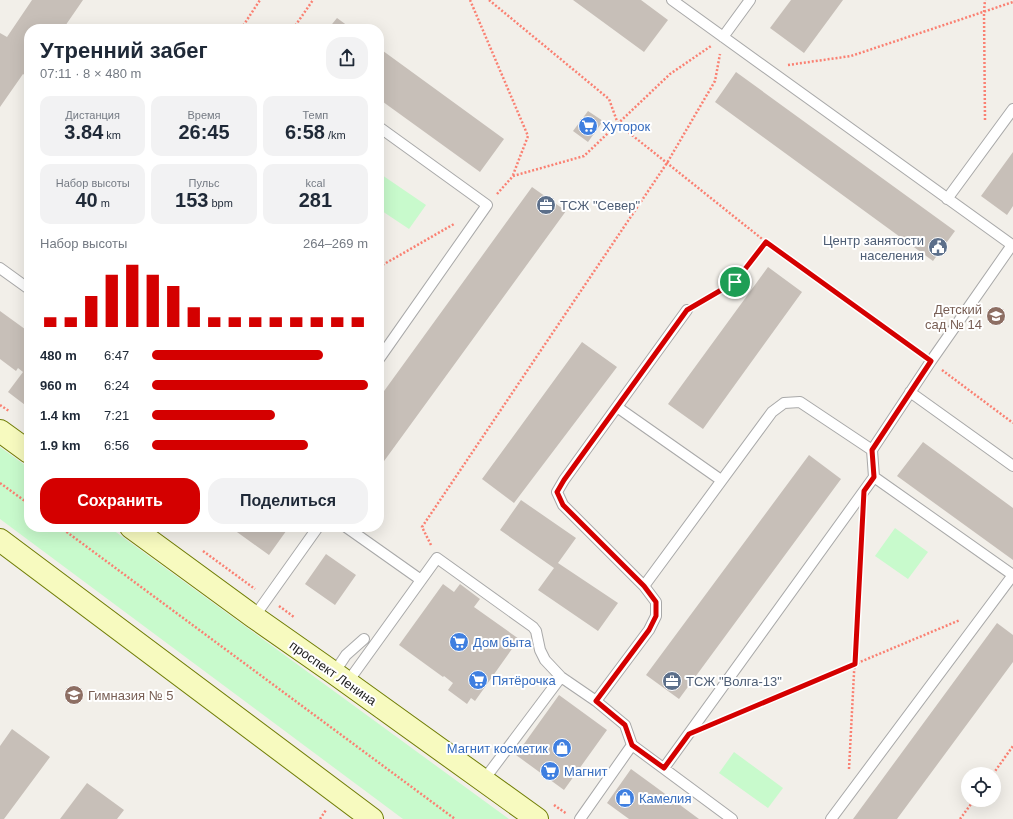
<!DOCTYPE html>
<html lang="ru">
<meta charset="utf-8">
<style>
:root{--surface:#fff;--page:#f2f2f3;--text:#1f2937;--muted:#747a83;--accent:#d40000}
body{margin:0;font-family:Helvetica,sans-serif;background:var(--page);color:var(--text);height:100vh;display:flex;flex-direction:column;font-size:15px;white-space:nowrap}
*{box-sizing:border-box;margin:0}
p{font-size:13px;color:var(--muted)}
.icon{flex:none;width:22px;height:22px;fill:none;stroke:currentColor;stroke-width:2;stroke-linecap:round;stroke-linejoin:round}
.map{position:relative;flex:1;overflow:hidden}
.panel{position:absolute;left:24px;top:24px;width:360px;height:508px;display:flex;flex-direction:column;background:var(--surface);border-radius:16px;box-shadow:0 4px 16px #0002}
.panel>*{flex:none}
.tools{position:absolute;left:961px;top:767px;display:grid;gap:8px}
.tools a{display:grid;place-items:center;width:40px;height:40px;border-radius:50%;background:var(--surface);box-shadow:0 4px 16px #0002;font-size:20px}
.pin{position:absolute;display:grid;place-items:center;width:34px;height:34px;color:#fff;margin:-17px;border:2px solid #fff;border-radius:50%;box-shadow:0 1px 4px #0007}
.round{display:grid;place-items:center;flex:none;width:42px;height:42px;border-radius:16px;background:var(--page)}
.headline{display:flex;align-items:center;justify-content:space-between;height:68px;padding:0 16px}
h1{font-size:22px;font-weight:600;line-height:30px}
.metrics{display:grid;grid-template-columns:repeat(3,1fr);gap:6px;height:68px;padding:4px 16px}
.metrics div{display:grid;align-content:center;border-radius:10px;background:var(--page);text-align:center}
.metrics b{font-size:20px;font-weight:600}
.metrics small{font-size:11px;font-weight:400}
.metrics p{font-size:11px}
.chart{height:112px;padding:8px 16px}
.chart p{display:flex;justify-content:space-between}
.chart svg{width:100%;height:72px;margin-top:4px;stroke:var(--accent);stroke-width:6}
.primary-button{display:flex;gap:8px;margin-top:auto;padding:8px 16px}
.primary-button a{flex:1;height:46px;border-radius:16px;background:var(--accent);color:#fff;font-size:16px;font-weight:600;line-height:46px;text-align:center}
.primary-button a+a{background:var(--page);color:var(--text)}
ul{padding:0 16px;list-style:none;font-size:13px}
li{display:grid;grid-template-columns:64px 48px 1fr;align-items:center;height:30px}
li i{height:10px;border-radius:5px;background:var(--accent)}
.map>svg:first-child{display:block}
.park{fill:#c8facc}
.building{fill:#c7bfb8}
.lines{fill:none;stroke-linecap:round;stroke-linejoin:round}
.lane-casing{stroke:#a9a9a9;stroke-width:12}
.secondary-casing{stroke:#707d05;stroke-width:24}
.path{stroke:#fa8072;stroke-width:2.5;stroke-dasharray:2 2;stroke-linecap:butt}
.lane{stroke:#fff;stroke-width:10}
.secondary{stroke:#f7fabf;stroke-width:22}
.route-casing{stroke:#fff;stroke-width:8}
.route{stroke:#d40000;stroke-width:5}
.labels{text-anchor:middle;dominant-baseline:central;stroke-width:4;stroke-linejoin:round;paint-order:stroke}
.shop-label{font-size:13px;fill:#366cbe;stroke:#fff;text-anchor:start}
.service-label{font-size:13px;fill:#4e5e75;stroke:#fff;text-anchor:start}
.education-label{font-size:13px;fill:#785e54;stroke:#fff;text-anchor:end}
.street-label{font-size:13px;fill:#222;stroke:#fff}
</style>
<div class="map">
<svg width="1013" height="819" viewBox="0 0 1013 819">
<rect width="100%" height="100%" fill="#f2efe9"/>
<!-- park -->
<path class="park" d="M379,173L426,205L409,229L379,209Z
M0,447L29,468V527H109L509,819H403L0,519Z
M895,528L928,552L908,579L875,556Z
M734,752L783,788L768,808L719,773Z"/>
<!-- building -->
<path class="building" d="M32,0H83L63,29H29V78L23,74L0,107V33L7,37Z
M573,0H641L668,20L644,52Z
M791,0H843L804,53L770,28Z
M337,18L352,29H328Z
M379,48L504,139L480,172L379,99Z
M736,72L955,231L933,261L715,102Z
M588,111L603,121L588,142L573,131Z
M1013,152V206L1007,215L981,196Z
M532,187L566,211L379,468V398Z
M768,267L802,292L703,429L668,404Z
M0,311L29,332V408L8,392L23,372L18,368L16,371L0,359Z
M582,342L617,367L514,503L482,479Z
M923,442L1013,508V560L897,476Z
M809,455L841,479L679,699L646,675Z
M521,500L576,538L558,563L618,603L598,631L538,590L554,568L500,530Z
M230,527H289L269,555Z
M326,554L356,575L335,605L305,584Z
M443,584L454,592L460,584L480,599L474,607L519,639L475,701L471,698L467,704L448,690L453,683L444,676L443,677L399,645Z
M997,623L1013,635V662L897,819H853Z
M559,695L607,730L564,790L516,755Z
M12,729L50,757L4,819H0V746Z
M631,769L653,785L699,819H629L607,803Z
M87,783L124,810L117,819H60Z"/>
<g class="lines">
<defs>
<path id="lane" d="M723,37L750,0
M379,127L487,205L379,359
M947,199L1013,109
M0,268L29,289
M910,392L1013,466
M617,407L721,480
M874,477L1013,575
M346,527L421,580
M644,586L772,412L784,403L800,402L872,450
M254,617L318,527
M334,673L346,655L364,639
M347,683L437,558L533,627L536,631L540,650L545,660L561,677L596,701L625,725L632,745L732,819
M596,701L649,630L656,616V602L644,586L563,505L557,492L564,480L687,310
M664,768L874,477L872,450L931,361L1012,245L672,0
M483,781L561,677
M580,819L632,745
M831,819L1013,575"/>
<path id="secondary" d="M0,431L29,452
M131,527L254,617L334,673L537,819
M0,540L372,819"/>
</defs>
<!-- lane casing -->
<use href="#lane" class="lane-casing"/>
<!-- secondary casing -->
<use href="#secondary" class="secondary-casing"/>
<!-- path -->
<path class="path" d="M470,0L528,136L513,175
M489,0L609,99L618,124L766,242L918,352
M241,29L260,0
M293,29L313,0
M788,65L851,56L1013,2
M985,120L984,12L985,0
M497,194L513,176L584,156L670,74L711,46
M379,267L454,224
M699,303L735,282L766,242
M942,370L1013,423
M0,405L9,411
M0,483L29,504
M60,527L455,819
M431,545L422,527L667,163L715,81L720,54
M203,551L255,589
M279,606L294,617
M717,722L960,620
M849,769L862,520
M993,774L1013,746
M554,805L567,814
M320,819L326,810
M960,819L974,800"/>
<!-- lane -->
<use href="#lane" class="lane"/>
<!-- secondary -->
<use href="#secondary" class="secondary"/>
</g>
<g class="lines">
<defs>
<path id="route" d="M766,242L931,361L872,450L874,477L864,491L855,664L689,734L664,768L632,745L625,725L596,701L649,630L656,616V602L644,586L563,505L557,492L564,480L687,310L735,282Z"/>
</defs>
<!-- route casing -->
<use href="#route" class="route-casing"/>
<!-- route -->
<use href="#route" class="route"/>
</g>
<!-- icons -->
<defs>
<symbol id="supermarket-disc" viewBox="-11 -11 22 22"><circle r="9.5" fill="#3f7fe0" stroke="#fff"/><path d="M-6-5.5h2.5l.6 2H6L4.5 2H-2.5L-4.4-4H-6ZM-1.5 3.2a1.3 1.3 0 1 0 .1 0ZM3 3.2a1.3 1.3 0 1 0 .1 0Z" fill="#fff"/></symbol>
<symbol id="office-disc" viewBox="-11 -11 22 22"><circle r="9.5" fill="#5c6f8a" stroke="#fff"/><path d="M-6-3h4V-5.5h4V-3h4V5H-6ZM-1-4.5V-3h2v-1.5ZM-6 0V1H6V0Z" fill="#fff"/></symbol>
<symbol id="civic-disc" viewBox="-11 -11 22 22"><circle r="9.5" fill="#5c6f8a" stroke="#fff"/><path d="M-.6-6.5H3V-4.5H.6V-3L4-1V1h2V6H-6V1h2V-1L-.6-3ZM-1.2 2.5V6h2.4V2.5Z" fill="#fff"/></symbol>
<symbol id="school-disc" viewBox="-11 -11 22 22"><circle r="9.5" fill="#8d6e63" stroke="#fff"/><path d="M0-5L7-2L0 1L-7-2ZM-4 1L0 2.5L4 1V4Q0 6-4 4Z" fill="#fff"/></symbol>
<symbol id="shop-disc" viewBox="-11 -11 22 22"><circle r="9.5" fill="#3f7fe0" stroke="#fff"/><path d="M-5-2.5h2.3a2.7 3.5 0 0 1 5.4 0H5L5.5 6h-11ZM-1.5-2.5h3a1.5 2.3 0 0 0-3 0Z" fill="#fff"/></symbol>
</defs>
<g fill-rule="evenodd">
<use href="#supermarket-disc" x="577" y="115" width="22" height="22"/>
<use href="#office-disc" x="535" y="194" width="22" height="22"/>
<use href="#civic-disc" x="927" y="236" width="22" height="22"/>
<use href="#school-disc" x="985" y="305" width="22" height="22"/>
<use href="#supermarket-disc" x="448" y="631" width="22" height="22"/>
<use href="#supermarket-disc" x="467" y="669" width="22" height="22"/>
<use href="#office-disc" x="661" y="670" width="22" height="22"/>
<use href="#school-disc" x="63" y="684" width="22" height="22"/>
<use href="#shop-disc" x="551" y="737" width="22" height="22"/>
<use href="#supermarket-disc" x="539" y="760" width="22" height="22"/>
<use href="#shop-disc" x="614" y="787" width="22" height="22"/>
</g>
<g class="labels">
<!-- shop labels -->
<g class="shop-label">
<text x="602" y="126">Хуторок</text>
<text x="473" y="642">Дом быта</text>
<text x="492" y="680">Пятёрочка</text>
<text x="548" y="748" text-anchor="end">Магнит косметик</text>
<text x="564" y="771">Магнит</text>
<text x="639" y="798">Камелия</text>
</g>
<!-- service labels -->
<g class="service-label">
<text x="560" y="205">ТСЖ "Север"</text>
<text x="924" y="240" text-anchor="end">Центр занятости<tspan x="924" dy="15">населения</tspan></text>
<text x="686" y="681">ТСЖ "Волга-13"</text>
</g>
<!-- education labels -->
<g class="education-label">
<text x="982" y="309">Детский<tspan x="982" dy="15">сад № 14</tspan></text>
<text x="88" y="695" text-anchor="start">Гимназия № 5</text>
</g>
<!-- street labels -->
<g class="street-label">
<text transform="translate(333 673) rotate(35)">проспект Ленина</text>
</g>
</g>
</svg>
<div class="tools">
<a><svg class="icon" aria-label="locate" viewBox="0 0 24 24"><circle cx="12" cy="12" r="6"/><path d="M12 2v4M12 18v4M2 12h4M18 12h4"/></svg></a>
</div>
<div class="pin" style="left:735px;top:282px;background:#1e9e55"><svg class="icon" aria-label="arrive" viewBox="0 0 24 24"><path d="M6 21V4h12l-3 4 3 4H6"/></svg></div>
<section class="panel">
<div class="headline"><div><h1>Утренний забег</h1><p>07:11 · 8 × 480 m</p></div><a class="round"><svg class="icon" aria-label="share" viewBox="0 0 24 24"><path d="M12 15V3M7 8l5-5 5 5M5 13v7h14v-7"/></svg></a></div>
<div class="metrics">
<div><p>Дистанция</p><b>3.84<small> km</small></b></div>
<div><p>Время</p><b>26:45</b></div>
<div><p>Темп</p><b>6:58<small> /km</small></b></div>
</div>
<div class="metrics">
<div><p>Набор высоты</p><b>40<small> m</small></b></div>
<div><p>Пульс</p><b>153<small> bpm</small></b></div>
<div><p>kcal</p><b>281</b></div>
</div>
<div class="chart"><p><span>Набор высоты</span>264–269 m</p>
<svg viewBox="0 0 160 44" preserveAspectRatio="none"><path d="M5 44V38M15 44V38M25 44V25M35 44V12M45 44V6M55 44V12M65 44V19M75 44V32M85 44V38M95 44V38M105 44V38M115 44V38M125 44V38M135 44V38M145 44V38M155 44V38"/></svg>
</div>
<ul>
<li><b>480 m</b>6:47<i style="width:79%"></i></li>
<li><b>960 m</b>6:24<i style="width:100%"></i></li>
<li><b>1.4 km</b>7:21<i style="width:57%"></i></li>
<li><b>1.9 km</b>6:56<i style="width:72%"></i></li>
</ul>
<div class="primary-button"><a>Сохранить</a><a>Поделиться</a></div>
</section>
</div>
